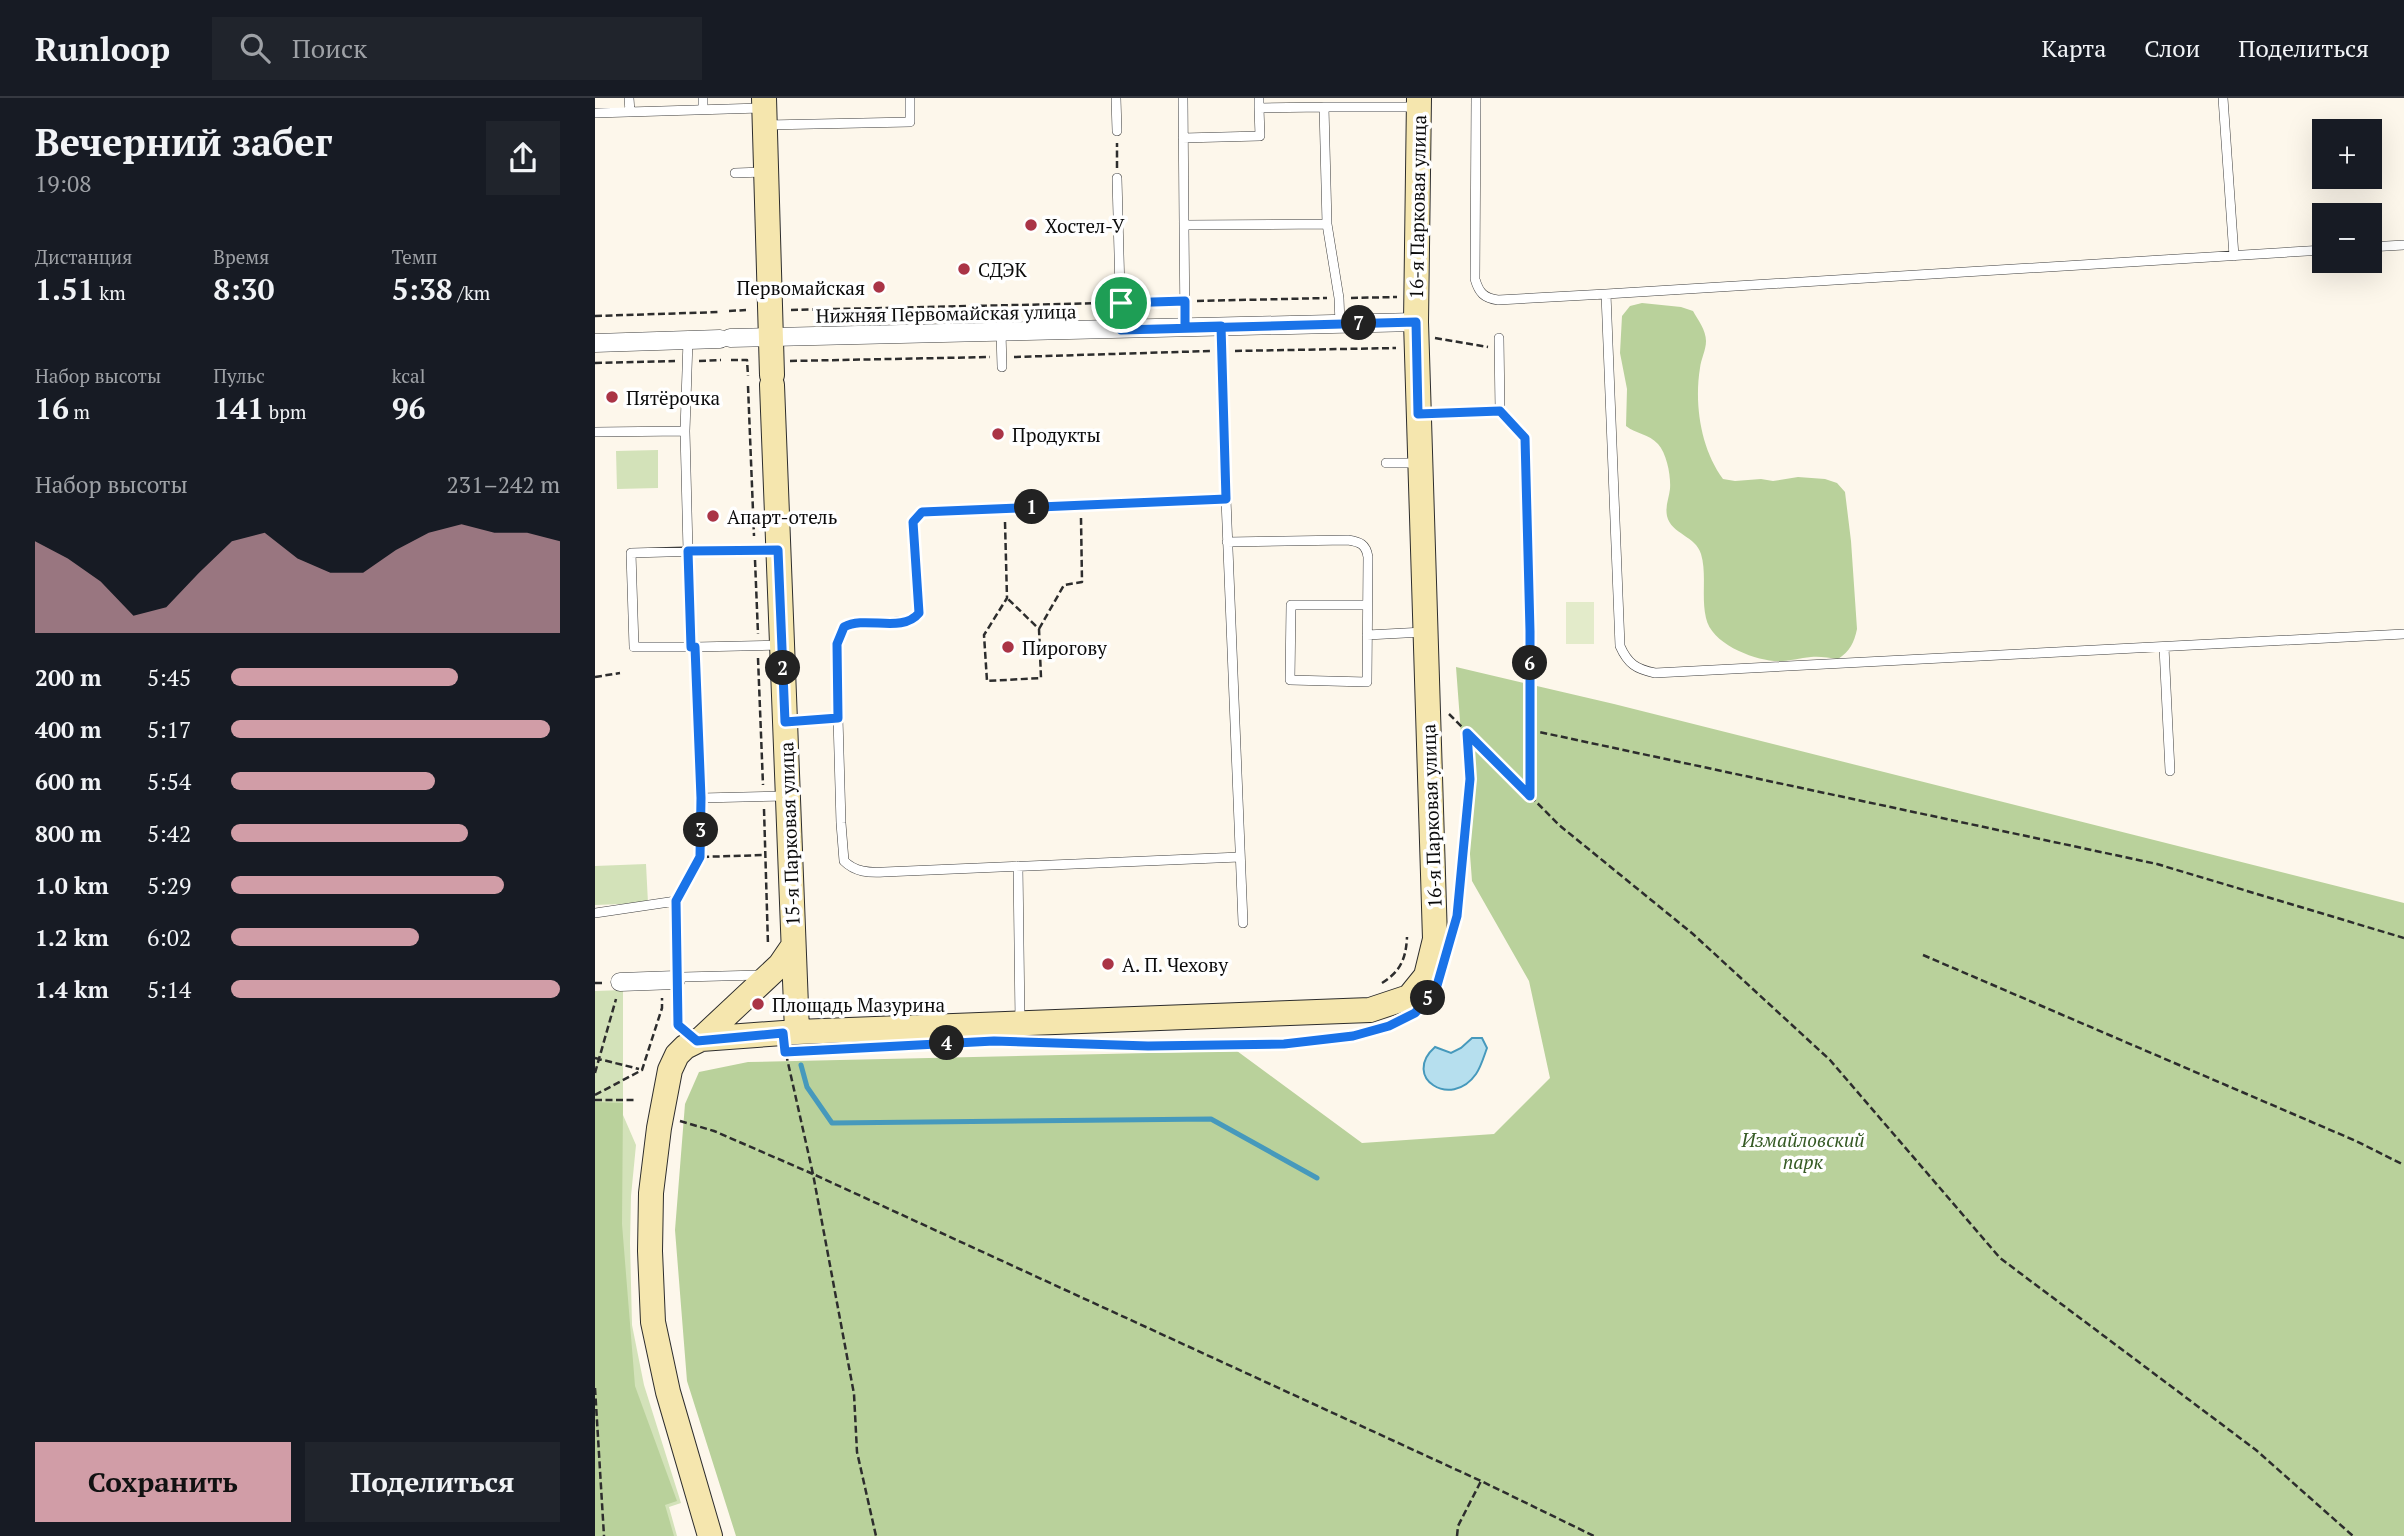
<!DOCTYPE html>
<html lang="ru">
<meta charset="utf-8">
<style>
:root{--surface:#171b24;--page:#20242c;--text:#f1f3f6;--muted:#9ea1a6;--line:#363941;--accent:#d19da7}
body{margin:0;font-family:"PT Serif",serif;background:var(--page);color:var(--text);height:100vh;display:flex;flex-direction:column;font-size:26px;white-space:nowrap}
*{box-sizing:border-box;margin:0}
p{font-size:23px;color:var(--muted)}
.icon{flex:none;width:38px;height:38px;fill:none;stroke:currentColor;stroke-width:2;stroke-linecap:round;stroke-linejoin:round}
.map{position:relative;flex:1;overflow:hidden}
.panel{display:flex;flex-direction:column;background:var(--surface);width:595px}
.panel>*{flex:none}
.controls{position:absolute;left:1717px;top:21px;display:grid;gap:14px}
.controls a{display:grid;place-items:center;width:70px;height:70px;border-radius:0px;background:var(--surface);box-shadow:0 7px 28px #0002;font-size:35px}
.pin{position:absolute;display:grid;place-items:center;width:60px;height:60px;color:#fff;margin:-30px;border:4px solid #fff;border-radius:50%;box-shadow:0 2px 7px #0007}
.km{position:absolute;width:35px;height:35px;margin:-18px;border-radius:50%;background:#222;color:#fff;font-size:19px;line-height:35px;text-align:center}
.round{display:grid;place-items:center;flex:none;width:74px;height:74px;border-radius:0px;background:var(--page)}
.head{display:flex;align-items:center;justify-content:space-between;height:119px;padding:0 35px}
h1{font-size:38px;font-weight:700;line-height:52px}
.metrics{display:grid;grid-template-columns:repeat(3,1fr);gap:10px;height:119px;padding:7px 35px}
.metrics div{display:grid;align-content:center}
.metrics b{font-size:30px;font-weight:700}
.metrics small{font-size:19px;font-weight:400}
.metrics p{font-size:19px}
.chart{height:196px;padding:14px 35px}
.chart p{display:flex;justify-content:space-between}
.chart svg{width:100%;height:126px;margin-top:7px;fill:var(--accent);opacity:.7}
.button{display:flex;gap:14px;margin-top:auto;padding:14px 35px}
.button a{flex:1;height:80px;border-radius:0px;background:var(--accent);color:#111;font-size:28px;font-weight:700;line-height:80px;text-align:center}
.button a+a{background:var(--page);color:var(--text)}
ul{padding:0 35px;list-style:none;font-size:23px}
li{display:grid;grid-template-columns:112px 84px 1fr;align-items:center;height:52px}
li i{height:18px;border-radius:9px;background:var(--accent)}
header{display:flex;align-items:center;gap:42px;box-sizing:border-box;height:98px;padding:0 35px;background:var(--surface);border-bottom:2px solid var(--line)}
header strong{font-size:33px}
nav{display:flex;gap:38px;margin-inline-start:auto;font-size:24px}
.search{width:490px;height:63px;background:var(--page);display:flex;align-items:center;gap:18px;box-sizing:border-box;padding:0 24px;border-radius:0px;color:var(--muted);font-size:26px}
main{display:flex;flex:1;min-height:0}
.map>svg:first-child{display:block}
.green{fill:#d3e2b9}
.forest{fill:#b9d19b}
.pitch{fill:#e3ebca}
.water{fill:#b6dfee;stroke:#4699bc;stroke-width:2}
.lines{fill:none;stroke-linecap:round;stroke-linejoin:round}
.stream{stroke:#4699bc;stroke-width:5}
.lane-casing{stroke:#3e3e3e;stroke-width:10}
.street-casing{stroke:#3e3e3e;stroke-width:19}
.secondary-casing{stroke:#2d2d2d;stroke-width:26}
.path{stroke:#2d2d2d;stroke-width:2.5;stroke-dasharray:7 3.5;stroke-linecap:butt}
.lane{stroke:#fff;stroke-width:9}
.street{stroke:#fff;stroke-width:18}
.secondary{stroke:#f5e6ae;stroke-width:24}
.route-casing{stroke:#fff;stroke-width:14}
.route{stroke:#1a73e8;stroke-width:9}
.poi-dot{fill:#aa3446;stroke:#fff;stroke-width:2.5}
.labels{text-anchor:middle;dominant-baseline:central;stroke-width:7;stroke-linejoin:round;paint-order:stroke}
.street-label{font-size:19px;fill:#0b0b0b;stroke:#fff}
.poi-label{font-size:19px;fill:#0b0b0b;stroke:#fff;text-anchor:start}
.park-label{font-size:19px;font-style:italic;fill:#355a24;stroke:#fff}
</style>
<header>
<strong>Runloop</strong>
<div class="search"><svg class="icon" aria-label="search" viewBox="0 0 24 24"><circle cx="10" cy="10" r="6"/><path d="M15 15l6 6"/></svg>Поиск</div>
<nav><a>Карта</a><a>Слои</a><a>Поделиться</a></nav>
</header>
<main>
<section class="panel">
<div class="head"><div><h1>Вечерний забег</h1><p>19:08</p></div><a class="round"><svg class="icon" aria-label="share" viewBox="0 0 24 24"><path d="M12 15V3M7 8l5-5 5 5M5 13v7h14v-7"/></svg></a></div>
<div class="metrics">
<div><p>Дистанция</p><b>1.51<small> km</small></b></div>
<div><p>Время</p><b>8:30</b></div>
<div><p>Темп</p><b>5:38<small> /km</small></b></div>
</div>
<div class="metrics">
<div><p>Набор высоты</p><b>16<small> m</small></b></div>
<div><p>Пульс</p><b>141<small> bpm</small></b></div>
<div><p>kcal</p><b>96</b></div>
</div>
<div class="chart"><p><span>Набор высоты</span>231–242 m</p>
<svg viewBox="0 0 160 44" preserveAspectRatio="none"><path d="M0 44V12L10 18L20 26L30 38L40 35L50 23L60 12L70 9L80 18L90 23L100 23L110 15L120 9L130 6L140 9L150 9L160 12V44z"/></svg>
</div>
<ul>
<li><b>200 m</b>5:45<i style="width:69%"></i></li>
<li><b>400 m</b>5:17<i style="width:97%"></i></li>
<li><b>600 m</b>5:54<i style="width:62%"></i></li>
<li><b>800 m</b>5:42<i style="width:72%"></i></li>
<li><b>1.0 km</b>5:29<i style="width:83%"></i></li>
<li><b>1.2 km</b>6:02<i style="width:57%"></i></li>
<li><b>1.4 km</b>5:14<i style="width:100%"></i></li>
</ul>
<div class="button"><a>Сохранить</a><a>Поделиться</a></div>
</section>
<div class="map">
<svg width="1809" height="1438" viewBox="0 0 1809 1438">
<rect width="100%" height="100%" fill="#fdf7eb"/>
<!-- green -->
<path class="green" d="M63,352V390L22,391L21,353Z
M51,766L53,805L0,807V768Z
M28,892V1017L41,1047L36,1098L35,1145L37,1227L49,1287L86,1405L74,1409L82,1438H0V893Z"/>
<!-- forest -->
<path class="forest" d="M1047,205L1086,209L1098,213C1103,222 1111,232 1111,243C1111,252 1106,261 1105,270C1099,307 1106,351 1128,381L1140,383L1166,381L1178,383L1203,379L1230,381L1242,385L1250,394L1256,443L1262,531C1259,545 1255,553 1243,561C1234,560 1225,558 1216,559C1204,560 1192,564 1179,563C1156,561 1116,545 1111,520C1106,499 1112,476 1106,456C1101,438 1076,436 1072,418C1070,408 1074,400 1075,391C1076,378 1072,356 1063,346C1054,336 1041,336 1031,328L1032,291L1025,255L1027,218L1035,208Z
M861,569L1019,606L1809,805V1438H141L92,1283L80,1132L90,1006L104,974L153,964L642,953L767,1045L899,1036L955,980L934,883L877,783Z
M0,1004L28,1005L27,1126L40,1288L82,1403L70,1407L79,1438H0Z"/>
<!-- pitch -->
<path class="pitch" d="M971,504H999V546H971Z"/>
<!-- water -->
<path class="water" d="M877,940H887L892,950C889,958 886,969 881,976C856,1012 806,979 840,949L856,955L866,950Z"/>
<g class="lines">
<!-- stream -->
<path class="stream" d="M206,967L212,989L237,1025L616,1021L722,1080"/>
<defs>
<path id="lane" d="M34,0L35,14
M108,0V11
M521,0L522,33
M588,0L589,127
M664,0V10L729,9
M881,0L880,181C884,195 889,200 903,202L1011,196L1729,152
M1628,0L1639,158
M0,15L166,10
M172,27L315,24V0
M588,40L665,38L664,10
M140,75L169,74
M522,80L526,232
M732,126L729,9H823
M1774,149L1809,147
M1011,196L1025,548C1033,566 1041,571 1060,575L1809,536
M590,230L589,127L732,126L744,200L745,226
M406,234L407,269
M93,242L90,333L93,453
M905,313L930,340L935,533
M825,316L905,313L904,240
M0,334L90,333
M791,365H824
M631,401L648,825
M632,444L753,442C765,444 771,446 773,459L772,584L695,582L696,507H772
M772,537L829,534
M185,547L100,549L106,700L192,698
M100,549H39L36,455L181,451
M1569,549L1575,673
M243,620L246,725L249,763C260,774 274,775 289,774L645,759
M192,624L243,620L242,546L249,529C271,518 299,530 321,519L324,515L318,424L327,414L631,401L627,228
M423,768L425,923
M0,815L81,803L83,927L101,942
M81,882L88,879L166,877"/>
<path id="street" d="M135,240L821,224
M0,245L125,241
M25,884L81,882"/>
<path id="secondary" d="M169,0L177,277
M177,287L202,934
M106,941L185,867L198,848
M115,1438L73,1294L58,1224L55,1153L56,1095L64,1030L75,972L82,957L90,949L106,941L202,934L775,912L814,899L831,878L840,841L821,224L824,0"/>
</defs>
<!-- lane casing -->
<use href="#lane" class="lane-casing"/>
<!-- street casing -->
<use href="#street" class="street-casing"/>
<!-- secondary casing -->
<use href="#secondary" class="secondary-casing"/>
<!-- path -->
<path class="path" d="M522,70V45
M756,200L802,199
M602,203L732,200
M536,205L578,203
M196,212L512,205
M134,213L151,212
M0,218L125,214
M840,240L893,249
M640,253L801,250
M419,259L615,253
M136,262H152L153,278
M104,263L126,262
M195,263L395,259
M0,265L80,263
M153,288L159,438
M410,424L412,500L389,537L392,583L446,580L444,531L412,500
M160,462L163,536
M94,465L96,535
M444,531L469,487L487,484L486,420
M935,544V698
M163,560L168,687
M0,579L25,575
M854,616L964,727L1098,836L1235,962L1405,1160L1661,1352L1758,1438
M935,632L1562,766L1809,840
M169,711L173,847
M105,759L106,714
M86,794L105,759L170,757
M861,823L875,681L872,635
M1328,857L1761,1043L1809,1067
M0,885H9
M787,885C806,873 811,860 812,839
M479,945C533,947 586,947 640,947C683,946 731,947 772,934
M191,956L218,1076L886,1383L999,1438
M0,960L44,971
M0,975L21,901
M0,997L47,972L67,910V900
M0,1002H41
M85,1023L119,1033L218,1076L259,1296L262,1354L281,1438
M0,1290L9,1438
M862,1438L863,1428L886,1383"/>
<!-- lane -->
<use href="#lane" class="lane"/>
<!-- street -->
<use href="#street" class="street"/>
<!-- secondary -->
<use href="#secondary" class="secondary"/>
</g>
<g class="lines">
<defs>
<path id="route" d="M526,205L590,203V229L626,228L631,401L327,414L318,424L324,515C307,536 271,517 249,529L242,546L243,620L190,624L183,452L93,453L96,549H100L106,700L105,759L81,803L83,927L102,943L188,935L190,954L399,943L553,948L689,946L758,938L794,928L820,915L841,891L862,818L875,681L872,635L935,698V533L930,340L905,313L823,316L821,224L526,232V205"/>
</defs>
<!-- route casing -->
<use href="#route" class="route-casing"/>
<!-- route -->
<use href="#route" class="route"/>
</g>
<!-- markers -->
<g class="poi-dot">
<circle cx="436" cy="127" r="7"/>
<circle cx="369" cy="171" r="7"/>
<circle cx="284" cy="189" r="7"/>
<circle cx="17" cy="299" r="7"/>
<circle cx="403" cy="336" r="7"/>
<circle cx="118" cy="418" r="7"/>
<circle cx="413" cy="549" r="7"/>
<circle cx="513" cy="866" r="7"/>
<circle cx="163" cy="906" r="7"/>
</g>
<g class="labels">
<!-- street labels -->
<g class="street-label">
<text transform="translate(822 109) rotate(-89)">16-я Парковая улица</text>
<text transform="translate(351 215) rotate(-1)">Нижняя Первомайская улица</text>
<text transform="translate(836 718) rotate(-92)">16-я Парковая улица</text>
<text transform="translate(194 736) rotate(-92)">15-я Парковая улица</text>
</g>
<!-- poi labels -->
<g class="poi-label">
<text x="450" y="127">Хостел-У</text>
<text x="383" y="171">СДЭК</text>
<text x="270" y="189" text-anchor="end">Первомайская</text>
<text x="31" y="299">Пятёрочка</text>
<text x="417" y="336">Продукты</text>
<text x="132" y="418">Апарт-отель</text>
<text x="427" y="549">Пирогову</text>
<text x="527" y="866">А. П. Чехову</text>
<text x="177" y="906">Площадь Мазурина</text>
</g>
<!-- park labels -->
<g class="park-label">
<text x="1208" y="1041">Измайловский<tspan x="1208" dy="22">парк</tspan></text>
</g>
</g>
</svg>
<div class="controls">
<a>+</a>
<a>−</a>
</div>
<div class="pin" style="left:526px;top:205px;background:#1e9e55"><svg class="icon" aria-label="arrive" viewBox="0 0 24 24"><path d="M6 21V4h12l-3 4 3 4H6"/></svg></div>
<b class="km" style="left:437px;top:409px">1</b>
<b class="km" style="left:188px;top:570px">2</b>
<b class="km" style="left:106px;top:732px">3</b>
<b class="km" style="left:352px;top:945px">4</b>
<b class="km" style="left:833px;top:900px">5</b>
<b class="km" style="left:935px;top:565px">6</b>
<b class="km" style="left:764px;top:225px">7</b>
</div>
</main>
